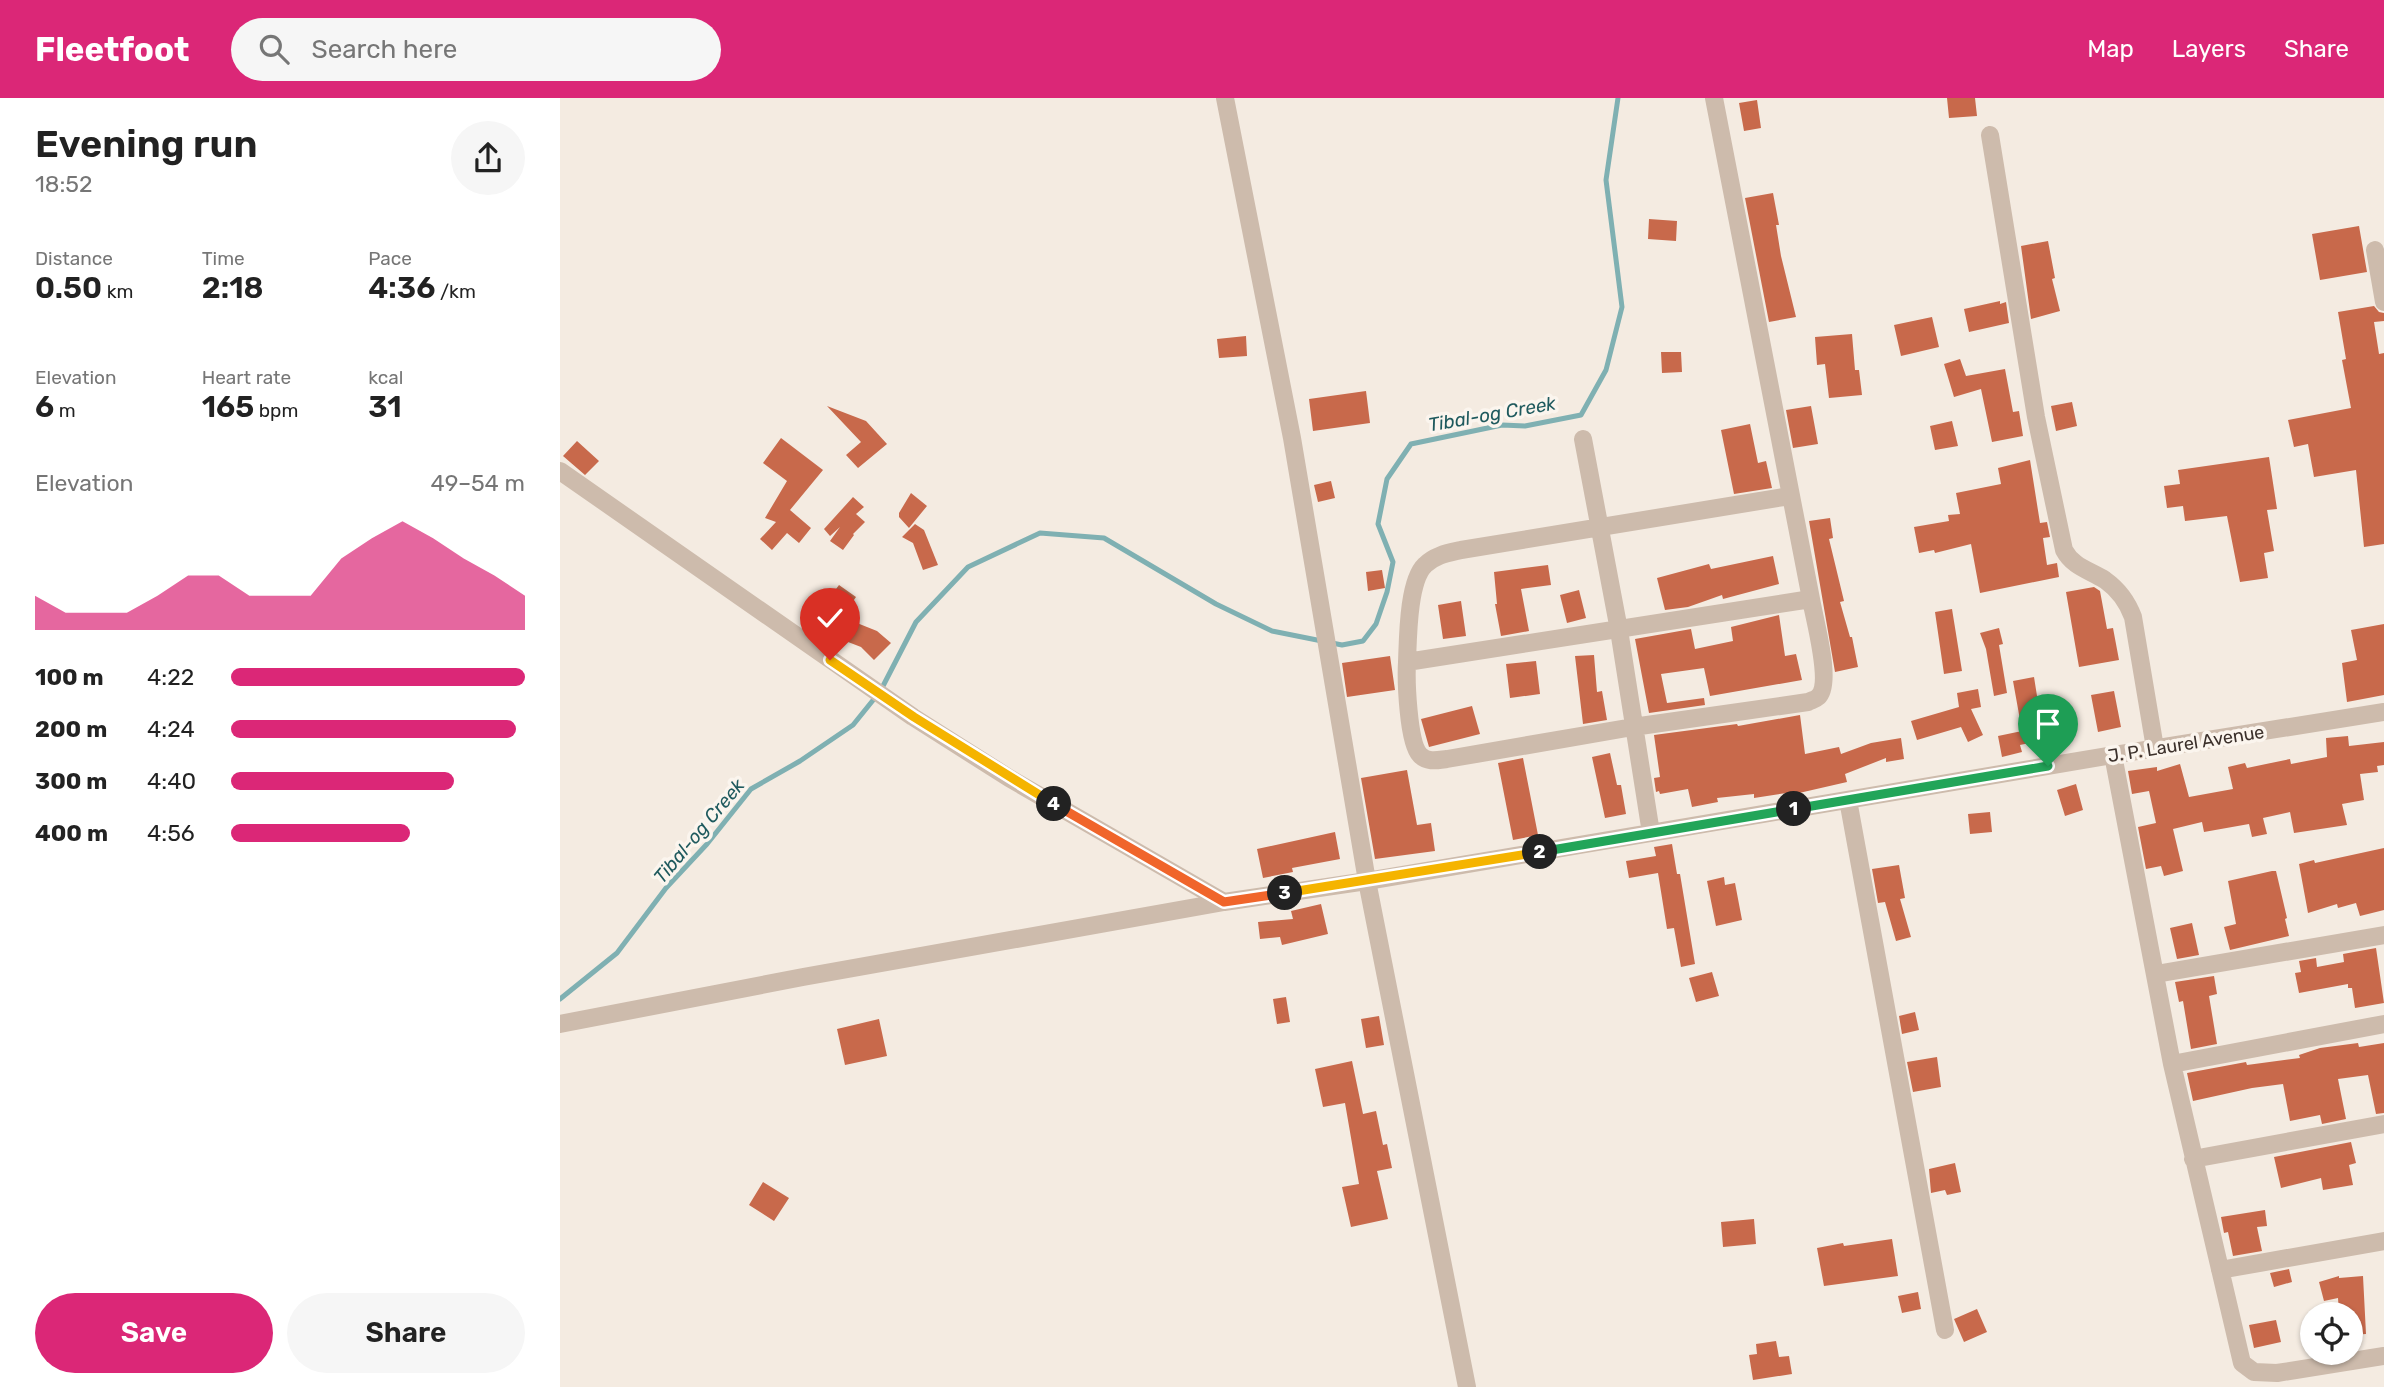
<!DOCTYPE html>
<meta charset="utf-8">
<style>
:root{--surface:#fff;--page:#f6f6f6;--text:#222;--muted:#767676;--accent:#db2777}
body{margin:0;font-family:Rubik,sans-serif;background:var(--page);color:var(--text);height:100vh;display:flex;flex-direction:column;font-size:26px;white-space:nowrap}
*{box-sizing:border-box;margin:0}
p{font-size:23px;color:var(--muted)}
.icon{flex:none;width:38px;height:38px;fill:none;stroke:currentColor;stroke-width:2;stroke-linecap:round;stroke-linejoin:round}
.map{position:relative;flex:1;overflow:hidden}
.panel{display:flex;flex-direction:column;background:var(--surface);width:560px}
.panel>*{flex:none}
.buttons{position:absolute;left:1740px;top:1204px;display:grid;gap:14px}
.buttons a{display:grid;place-items:center;width:63px;height:63px;border-radius:50%;background:var(--surface);box-shadow:0 2px 5px #0004;font-size:35px}
.pin{position:absolute;display:grid;place-items:center;width:60px;height:60px;color:#fff;margin:-72px -30px;border-radius:50% 50% 50% 0;rotate:-45deg;box-shadow:0 0 7px #0007}
.pin .icon{rotate:45deg}
.km{position:absolute;width:35px;height:35px;margin:-18px;border-radius:50%;background:#222;color:#fff;font-size:19px;line-height:35px;text-align:center}
.round{display:grid;place-items:center;flex:none;width:74px;height:74px;border-radius:37px;background:var(--page)}
.headline{display:flex;align-items:center;justify-content:space-between;height:119px;padding:0 35px}
h1{font-size:38px;font-weight:600;line-height:52px}
.metrics{display:grid;grid-template-columns:repeat(3,1fr);gap:10px;height:119px;padding:7px 35px}
.metrics div{display:grid;align-content:center}
.metrics b{font-size:30px;font-weight:600}
.metrics small{font-size:19px;font-weight:400}
.metrics p{font-size:19px}
.chart{height:196px;padding:14px 35px}
.chart p{display:flex;justify-content:space-between}
.chart svg{width:100%;height:126px;margin-top:7px;fill:var(--accent);opacity:.7}
.action{display:flex;gap:14px;margin-top:auto;padding:14px 35px}
.action a{flex:1;height:80px;border-radius:42px;background:var(--accent);color:#fff;font-size:28px;font-weight:600;line-height:80px;text-align:center}
.action a+a{background:var(--page);color:var(--text)}
ul{padding:0 35px;list-style:none;font-size:23px}
li{display:grid;grid-template-columns:112px 84px 1fr;align-items:center;height:52px}
li i{height:18px;border-radius:9px;background:var(--accent)}
header{display:flex;align-items:center;gap:42px;box-sizing:border-box;height:98px;padding:0 35px;background:var(--accent);color:#fff}
header strong{font-size:33px}
nav{display:flex;gap:38px;margin-inline-start:auto;font-size:24px}
.search{width:490px;height:63px;background:var(--page);display:flex;align-items:center;gap:18px;box-sizing:border-box;padding:0 24px;border-radius:38px;color:var(--muted);font-size:26px}
main{display:flex;flex:1;min-height:0}
.map>svg:first-child{display:block}
.lines{fill:none;stroke-linecap:round;stroke-linejoin:round}
.stream{stroke:#7fb0b2;stroke-width:5}
.building{fill:#c8694b}
.minor{stroke:#cdbbac;stroke-width:18}
.split-1-casing{stroke:#fff;stroke-width:14}
.split-2-casing{stroke:#fff;stroke-width:14}
.split-3-casing{stroke:#fff;stroke-width:14}
.split-4-casing{stroke:#fff;stroke-width:14}
.split-5-casing{stroke:#fff;stroke-width:14}
.split-1{stroke:#22a559;stroke-width:9}
.split-2{stroke:#22a559;stroke-width:9}
.split-3{stroke:#f5b400;stroke-width:9}
.split-4{stroke:#f0652b;stroke-width:9}
.split-5{stroke:#f5b400;stroke-width:9}
.labels{text-anchor:middle;dominant-baseline:central;stroke-width:7;stroke-linejoin:round;paint-order:stroke}
.street-label{font-size:18px;fill:#3b302b;stroke:#fbf5ee}
.water-label{font-size:19px;font-style:italic;fill:#1f5a5e;stroke:#fbf5ee}
</style>
<header>
<strong>Fleetfoot</strong>
<div class="search"><svg class="icon" aria-label="search" viewBox="0 0 24 24"><circle cx="10" cy="10" r="6"/><path d="M15 15l6 6"/></svg>Search here</div>
<nav><a>Map</a><a>Layers</a><a>Share</a></nav>
</header>
<main>
<section class="panel">
<div class="headline"><div><h1>Evening run</h1><p>18:52</p></div><a class="round"><svg class="icon" aria-label="share" viewBox="0 0 24 24"><path d="M12 15V3M7 8l5-5 5 5M5 13v7h14v-7"/></svg></a></div>
<div class="metrics">
<div><p>Distance</p><b>0.50<small> km</small></b></div>
<div><p>Time</p><b>2:18</b></div>
<div><p>Pace</p><b>4:36<small> /km</small></b></div>
</div>
<div class="metrics">
<div><p>Elevation</p><b>6<small> m</small></b></div>
<div><p>Heart rate</p><b>165<small> bpm</small></b></div>
<div><p>kcal</p><b>31</b></div>
</div>
<div class="chart"><p><span>Elevation</span>49–54 m</p>
<svg viewBox="0 0 160 44" preserveAspectRatio="none"><path d="M0 44V32L10 38L20 38L30 38L40 32L50 25L60 25L70 32L80 32L90 32L100 19L110 12L120 6L130 12L140 19L150 25L160 32V44z"/></svg>
</div>
<ul>
<li><b>100 m</b>4:22<i style="width:100%"></i></li>
<li><b>200 m</b>4:24<i style="width:97%"></i></li>
<li><b>300 m</b>4:40<i style="width:76%"></i></li>
<li><b>400 m</b>4:56<i style="width:61%"></i></li>
</ul>
<div class="action"><a>Save</a><a>Share</a></div>
</section>
<div class="map">
<svg width="1824" height="1289" viewBox="0 0 1824 1289">
<rect width="100%" height="100%" fill="#f4ebe1"/>
<g class="lines">
<!-- stream -->
<path class="stream" d="M323,588L356,524L408,469L480,435L544,440L656,506L712,533L782,547L803,543L816,526L827,494L833,464L818,426L827,381L851,346L942,327L965,328L1021,317L1046,272L1062,209L1046,82L1058,0
M0,901L57,855L106,790L147,746L191,691L240,663L293,627L314,601"/>
</g>
<!-- building -->
<path class="building" d="M1387,0H1415L1417,18L1389,20Z
M1197,2L1201,30L1184,33L1179,5Z
M1213,95L1219,127H1216L1221,158L1236,219L1209,224L1185,100Z
M1089,121L1117,123L1116,143L1088,141Z
M1799,128L1807,174L1760,182L1752,136Z
M1488,143L1495,180L1492,181L1500,213L1471,221L1461,148Z
M1440,203V206L1446,204L1449,225L1409,234L1404,211Z
M1814,208L1819,214L1824,215V223L1814,224L1819,256L1824,255V446L1804,449L1796,372L1754,379L1748,346L1734,349L1728,322L1791,310L1782,262L1786,261L1778,214Z
M1372,219L1379,249L1341,258L1334,227Z
M1292,236L1295,272H1299L1302,297L1269,300L1265,266L1257,267L1255,239Z
M686,238L687,258L659,260L657,241Z
M1101,254H1121L1122,274L1102,275Z
M1400,261L1406,278L1445,271L1453,314L1459,313L1463,338L1432,344L1421,291L1394,299L1384,266Z
M806,293L810,325L753,333L749,301Z
M1512,304L1517,328L1496,333L1491,308Z
M267,308L306,323L327,346L298,370L286,357L301,344Z
M1251,308L1258,346L1233,350L1226,312Z
M1392,323L1398,348L1375,352L1370,328Z
M1190,326L1198,365L1206,363L1212,390L1174,396L1161,332Z
M221,340L263,372L230,412L251,430L239,445L227,435L212,452L200,441L216,424L205,420L227,383L203,365Z
M17,343L39,363L25,377L3,358Z
M1709,359L1717,411L1707,412L1714,453L1704,455L1708,480L1680,484L1667,418L1625,423L1623,408L1607,410L1604,388L1620,386L1618,372Z
M1470,362L1480,425L1487,424L1490,439L1483,440L1487,467L1497,465L1499,479L1420,495L1411,446L1375,455L1374,452L1359,455L1354,429L1389,423L1388,417L1400,416L1396,395L1441,386L1438,370Z
M771,383L775,400L758,404L754,387Z
M351,395L367,408L349,430L339,419V415Z
M293,399L304,409L296,416L305,424L293,436L294,437L283,452L270,443L280,429L270,438L264,431Z
M1270,420L1273,440L1269,441L1284,503L1280,504L1290,539H1292L1298,569L1275,574L1249,423Z
M355,426L364,432L378,467L363,472L353,445L342,439Z
M1213,458L1219,486L1163,501L1162,497L1128,509L1105,512L1097,480L1149,466L1151,471Z
M988,467L991,487L961,491L969,533L941,538L935,506H937L934,474Z
M822,472L825,490L808,493L806,474Z
M279,487L296,499L282,519L317,533L331,545L314,562L301,549L257,532L270,499Z
M1534,489L1540,493L1547,531L1553,530L1559,562L1519,569L1506,494Z
M1019,492L1026,520L1007,525L1000,497Z
M901,503L906,538L883,541L878,507Z
M1392,511L1402,573L1384,576L1375,514Z
M1219,517L1225,558L1236,556L1242,582L1150,598L1144,570L1101,576L1107,605L1144,600L1145,607L1089,615L1075,541L1131,531L1135,551L1173,543L1171,529Z
M1824,526V597L1787,604L1782,565L1797,562L1791,532Z
M1439,530L1443,546L1439,547L1447,595L1434,598L1426,551L1420,535Z
M1034,557L1037,594L1042,593L1047,622L1023,626L1015,558Z
M830,558L835,592L787,599L782,565Z
M976,563L980,596L950,600L946,566Z
M1474,579L1484,642L1460,647L1462,654L1442,659L1438,638L1462,633L1453,583Z
M1418,591L1421,609L1411,611L1423,637L1408,644L1401,629L1357,642L1351,623L1399,609L1397,595Z
M1554,593L1561,629L1538,634L1531,597Z
M912,608L920,636L869,649L861,621Z
M1240,617L1245,656L1279,649L1281,656L1311,645L1341,640L1344,661L1326,664V660L1285,676L1287,684L1226,698V695L1194,700V696L1157,700L1158,704L1132,709L1128,691L1100,696L1099,693L1096,694L1094,680L1100,679L1094,637L1177,626L1178,628Z
M1788,638L1789,648L1824,644V667L1817,668L1818,674L1800,676L1804,702L1782,706L1787,727L1734,735L1730,714L1703,720L1707,736L1692,739L1689,726L1644,734L1642,724L1613,731L1623,773L1604,778L1601,768L1586,771L1578,729L1596,725L1589,693L1572,696L1568,673L1597,669V673L1620,666L1629,699L1673,691L1668,669L1685,665L1687,670L1730,661L1731,666L1767,659L1766,640Z
M1050,655L1057,687H1061L1066,716L1045,720L1032,659Z
M963,660L978,737L953,742L938,665Z
M847,672L857,727L871,725L875,753L815,761L801,680Z
M1516,686L1523,712L1505,718L1497,692Z
M1430,714L1432,734L1410,736L1408,716Z
M775,734L780,761L732,770L733,774L703,780L697,751Z
M1112,746L1117,776H1120L1135,866L1121,869L1114,830L1107,831L1098,775L1069,780L1066,763L1096,758L1094,749Z
M1824,750V812L1800,818L1796,805L1778,810L1777,806L1748,815L1739,766L1754,762L1755,765Z
M1339,767L1345,800L1340,801L1351,839L1336,843L1325,804L1318,805L1312,771Z
M1712,773H1716L1727,820L1725,821L1729,838L1670,852L1664,829L1676,826L1668,783Z
M1164,779L1165,787L1175,785L1182,822L1156,828L1147,783Z
M761,806L768,836L722,847L720,839L700,841L698,824L733,821L731,813Z
M1632,825L1639,857L1617,861L1610,830Z
M1816,850L1824,905L1795,910L1792,890H1788V886L1739,895L1735,875L1741,874L1739,863L1756,860L1757,869L1784,864L1783,856Z
M1152,874L1159,898L1136,904L1129,880Z
M1654,878L1657,896L1649,898L1657,946L1631,951L1623,903L1619,904L1615,884Z
M726,899L730,924L717,926L713,901Z
M1355,914L1359,932L1342,936L1339,918Z
M819,918L824,947L806,950L801,921Z
M319,921L327,958L285,967L277,931Z
M1798,945L1799,949L1824,945V1015L1816,1016L1808,977L1778,981L1786,1021L1762,1026L1760,1017L1730,1023L1723,986L1692,990L1633,1003L1627,975L1686,964L1687,967L1740,960L1739,957L1760,950Z
M1377,959L1381,989L1353,994L1347,964Z
M792,963L803,1016L816,1013L823,1047L827,1046L832,1070L817,1073L828,1121L791,1129L782,1089L799,1086L785,1005L763,1009L755,971Z
M1791,1044L1796,1065L1789,1067L1793,1087L1763,1092L1761,1080L1721,1090L1714,1059Z
M1395,1065L1401,1094L1387,1097L1385,1092L1371,1095L1369,1071Z
M203,1084L229,1100L214,1123L189,1107Z
M1705,1112L1707,1128L1697,1129L1702,1153L1673,1158L1668,1134L1664,1135L1661,1119Z
M1194,1121L1196,1146L1163,1149L1161,1124Z
M1332,1141L1338,1178L1264,1188L1257,1150L1283,1145L1284,1148Z
M1729,1171L1732,1184L1714,1189L1710,1175Z
M1779,1178V1180L1803,1178L1806,1236L1790,1237V1216H1779L1778,1200L1764,1203L1759,1184Z
M1358,1194L1361,1211L1342,1215L1338,1198Z
M1417,1211L1427,1234L1404,1244L1394,1221Z
M1716,1222L1721,1244L1694,1250L1689,1227Z
M1216,1243L1219,1259L1229,1258L1232,1276L1193,1282L1189,1257L1197,1256L1196,1246Z"/>
<g class="lines">
<!-- minor -->
<path class="minor" d="M665,0L732,340L807,783L907,1289
M1154,0L1251,501C1254,520 1273,586 1258,599C1255,602 1251,602 1248,604L1073,629L887,661C878,662 868,665 860,657C848,645 846,582 847,564L1251,501
M1430,37L1476,319L1504,452C1513,469 1529,472 1545,482C1559,492 1567,503 1573,519L1595,650
M1815,152L1824,204
M1023,341L1059,532L1091,735
M0,373L353,619L449,680L664,804
M847,564C848,540 848,483 865,467C875,457 888,455 901,452L1230,398
M1553,657L1612,966L1682,1265L1694,1274L1717,1275L1824,1258
M1288,702L1385,1232
M1596,876L1824,837
M0,926L243,879L664,804L807,783L1553,657L1824,614
M1612,966L1824,926
M1633,1061L1824,1026
M1660,1172L1824,1143"/>
</g>
<g class="lines">
<defs>
<path id="split-1" d="M1234,711L1488,668"/>
<path id="split-2" d="M980,754L1234,711"/>
<path id="split-3" d="M725,795L980,754"/>
<path id="split-4" d="M494,706L664,804L725,795"/>
<path id="split-5" d="M270,562L354,619L494,706"/>
</defs>
<!-- split-1 casing -->
<use href="#split-1" class="split-1-casing"/>
<!-- split-2 casing -->
<use href="#split-2" class="split-2-casing"/>
<!-- split-3 casing -->
<use href="#split-3" class="split-3-casing"/>
<!-- split-4 casing -->
<use href="#split-4" class="split-4-casing"/>
<!-- split-5 casing -->
<use href="#split-5" class="split-5-casing"/>
<!-- split-1 -->
<use href="#split-1" class="split-1"/>
<!-- split-2 -->
<use href="#split-2" class="split-2"/>
<!-- split-3 -->
<use href="#split-3" class="split-3"/>
<!-- split-4 -->
<use href="#split-4" class="split-4"/>
<!-- split-5 -->
<use href="#split-5" class="split-5"/>
</g>
<g class="labels">
<!-- street labels -->
<g class="street-label">
<text transform="translate(1626 646) rotate(-9)">J. P. Laurel Avenue</text>
</g>
<!-- water labels -->
<g class="water-label">
<text transform="translate(932 316) rotate(-10)">Tibal-og Creek</text>
<text transform="translate(139 733) rotate(-50)">Tibal-og Creek</text>
</g>
</g>
</svg>
<div class="buttons">
<a><svg class="icon" aria-label="locate" viewBox="0 0 24 24"><circle cx="12" cy="12" r="6"/><path d="M12 2v4M12 18v4M2 12h4M18 12h4"/></svg></a>
</div>
<div class="pin" style="left:1488px;top:668px;background:#1e9e55"><svg class="icon" aria-label="arrive" viewBox="0 0 24 24"><path d="M6 21V4h12l-3 4 3 4H6"/></svg></div>
<div class="pin" style="left:270px;top:562px;background:#d93025"><svg class="icon" aria-label="check" viewBox="0 0 24 24"><path d="M5 12l5 5 9-10"/></svg></div>
<b class="km" style="left:1234px;top:711px">1</b>
<b class="km" style="left:980px;top:754px">2</b>
<b class="km" style="left:725px;top:795px">3</b>
<b class="km" style="left:494px;top:706px">4</b>
</div>
</main>
